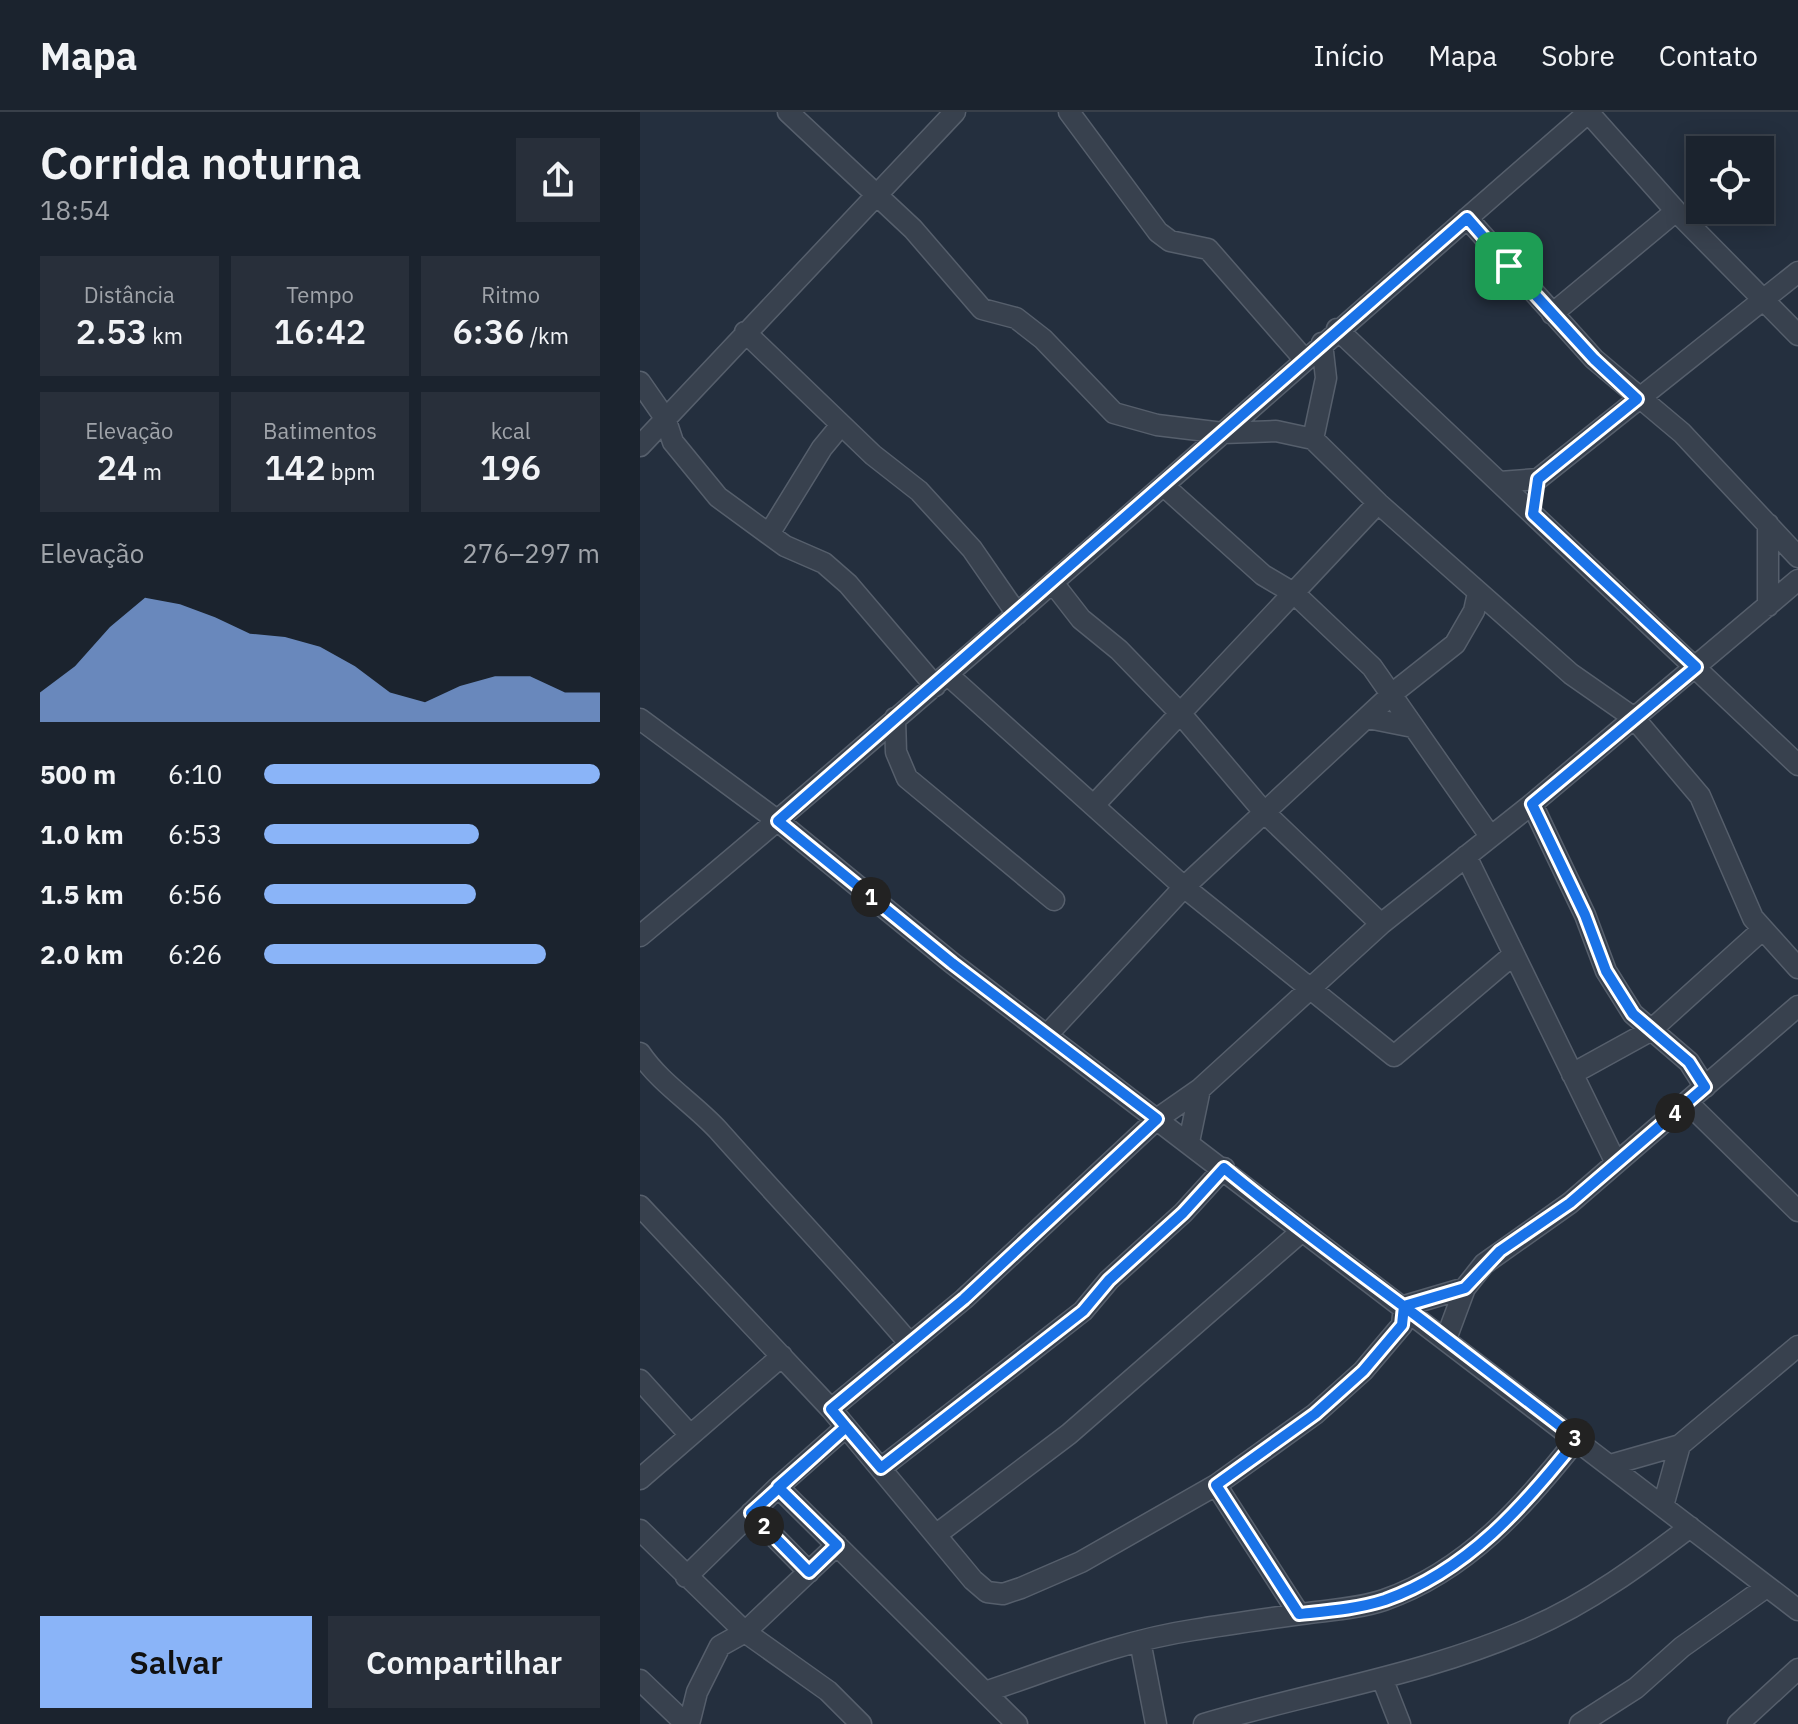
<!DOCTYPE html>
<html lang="pt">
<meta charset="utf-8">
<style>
:root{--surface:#1b232e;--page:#282f3a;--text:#f1f3f6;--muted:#a0a4aa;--line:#39404a;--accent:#8ab4f8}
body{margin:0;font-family:"IBM Plex Sans",sans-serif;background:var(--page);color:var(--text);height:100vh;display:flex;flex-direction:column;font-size:30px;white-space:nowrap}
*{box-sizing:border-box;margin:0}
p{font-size:26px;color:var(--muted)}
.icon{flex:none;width:44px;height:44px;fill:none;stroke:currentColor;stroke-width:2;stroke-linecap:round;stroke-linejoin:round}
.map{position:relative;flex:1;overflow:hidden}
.drawer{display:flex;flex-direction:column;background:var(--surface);width:640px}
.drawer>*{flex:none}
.fabs{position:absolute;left:1046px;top:24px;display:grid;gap:16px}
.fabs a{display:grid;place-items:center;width:88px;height:88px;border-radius:0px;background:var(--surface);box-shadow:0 4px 20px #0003,0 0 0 2px var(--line);font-size:40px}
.pin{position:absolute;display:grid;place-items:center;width:68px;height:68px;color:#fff;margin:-34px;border-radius:16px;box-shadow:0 4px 12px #0006}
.km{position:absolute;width:40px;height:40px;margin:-20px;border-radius:50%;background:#222;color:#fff;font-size:22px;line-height:40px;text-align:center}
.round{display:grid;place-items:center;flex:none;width:84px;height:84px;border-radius:0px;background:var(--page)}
.summary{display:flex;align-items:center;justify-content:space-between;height:136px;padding:0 40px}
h1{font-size:44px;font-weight:600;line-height:60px}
.figures{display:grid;grid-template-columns:repeat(3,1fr);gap:12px;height:136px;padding:8px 40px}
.figures div{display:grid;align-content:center;border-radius:0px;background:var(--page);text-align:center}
.figures b{font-size:34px;font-weight:600}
.figures small{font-size:22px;font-weight:400}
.figures p{font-size:22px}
.chart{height:224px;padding:16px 40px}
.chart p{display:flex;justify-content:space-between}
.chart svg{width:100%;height:144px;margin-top:8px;fill:var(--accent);opacity:.7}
.button{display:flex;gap:16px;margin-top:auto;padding:16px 40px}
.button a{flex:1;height:92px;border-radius:0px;background:var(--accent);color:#111;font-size:32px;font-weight:600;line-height:92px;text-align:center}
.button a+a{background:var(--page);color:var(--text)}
ul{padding:0 40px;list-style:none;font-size:26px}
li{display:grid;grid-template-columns:128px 96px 1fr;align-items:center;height:60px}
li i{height:20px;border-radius:10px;background:var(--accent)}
header{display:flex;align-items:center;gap:48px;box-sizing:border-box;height:112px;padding:0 40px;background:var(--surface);border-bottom:2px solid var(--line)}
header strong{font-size:38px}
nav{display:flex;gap:44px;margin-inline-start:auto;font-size:28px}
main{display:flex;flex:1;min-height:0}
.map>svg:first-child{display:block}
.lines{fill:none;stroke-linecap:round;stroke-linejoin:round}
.minor-casing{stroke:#565f6c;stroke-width:23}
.minor{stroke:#38414e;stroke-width:20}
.route-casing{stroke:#fff;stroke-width:16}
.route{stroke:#1a73e8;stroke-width:10}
</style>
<header>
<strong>Mapa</strong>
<nav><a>Início</a><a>Mapa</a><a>Sobre</a><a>Contato</a></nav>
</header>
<main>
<section class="drawer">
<div class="summary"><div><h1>Corrida noturna</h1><p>18:54</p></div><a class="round"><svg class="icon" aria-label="share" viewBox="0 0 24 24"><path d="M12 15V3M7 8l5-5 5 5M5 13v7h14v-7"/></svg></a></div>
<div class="figures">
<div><p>Distância</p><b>2.53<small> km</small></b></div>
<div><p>Tempo</p><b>16:42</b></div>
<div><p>Ritmo</p><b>6:36<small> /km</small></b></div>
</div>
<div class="figures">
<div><p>Elevação</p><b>24<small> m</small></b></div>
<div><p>Batimentos</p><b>142<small> bpm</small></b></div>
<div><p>kcal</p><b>196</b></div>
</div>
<div class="chart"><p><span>Elevação</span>276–297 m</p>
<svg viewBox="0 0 160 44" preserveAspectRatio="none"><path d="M0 44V35L10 27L20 15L30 6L40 8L50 12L60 17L70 18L80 21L90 27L100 35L110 38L120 33L130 30L140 30L150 35L160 35V44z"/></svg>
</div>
<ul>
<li><b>500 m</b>6:10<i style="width:100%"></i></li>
<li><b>1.0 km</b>6:53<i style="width:64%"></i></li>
<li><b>1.5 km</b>6:56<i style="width:63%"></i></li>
<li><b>2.0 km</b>6:26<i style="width:84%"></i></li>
</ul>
<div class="button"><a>Salvar</a><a>Compartilhar</a></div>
</section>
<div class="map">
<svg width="1158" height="1612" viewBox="0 0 1158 1612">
<rect width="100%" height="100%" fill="#242f3e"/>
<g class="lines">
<defs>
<path id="minor" d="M148,0L273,117L342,197L376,206L403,227L474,301L517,313L583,321L636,319L673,327L738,391L931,562L994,606L1060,684L1113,806L1158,856
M429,0L518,120L530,129L568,137L664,247
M948,0L1036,99L1158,223
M827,106L954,247L1042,321L1158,445
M912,202L1036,99
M697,217L1158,653
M105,220L233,343L279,379L332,437L377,502
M0,270L25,306L33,330L78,385L145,434L184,451L208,472L295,574
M673,327L686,266L682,231
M0,334L315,0
M860,370L898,367L1158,160
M524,374L623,463L655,482L732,555L850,724
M129,422L182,336L201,313
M413,471L441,507L479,538L540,601L624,700L741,812
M1128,494V412
M308,563L544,775L754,944L873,843
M255,606L256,640L267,666L414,788
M728,606L773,615
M0,607L138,709L312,851L1158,1498
M892,692L945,803L966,859L993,902L1049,950L1065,975
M454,693L738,391
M826,744L976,1051
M0,824C322,556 632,275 949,0
M407,923L544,775L753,581L815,532L834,499L838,481
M0,941C21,972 53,991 78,1018C142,1090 208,1159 270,1232
M932,962L1010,919L1122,818
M1047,990L1158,1099
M549,1030L560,977
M0,1094L191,1297L333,1468L347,1480L363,1482L381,1476L441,1450L576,1373L675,1302L723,1259L762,1213L764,1194L825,1176
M806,1227L825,1176L844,1152L930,1091L1158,894
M0,1268L50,1323
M191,1297L324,1187L517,1007L560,977L741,812L892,692L1158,468
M970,1353L1040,1333L1158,1234
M241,1356L443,1199L469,1168L543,1101L584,1056
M0,1367L142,1244
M576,1373L659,1502
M138,1375L377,1612
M1023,1394L1040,1333
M111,1401L169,1460
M0,1418L105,1520L188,1579L221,1612
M297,1422L429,1322L662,1119
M46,1465L138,1375L206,1315
M500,1529L516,1612
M742,1566L760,1612
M0,1568L46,1612
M345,1580C414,1557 480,1529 553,1518C589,1512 625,1507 661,1502C689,1498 717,1497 744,1488C827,1459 884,1394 937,1327
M49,1612L57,1580L80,1534L105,1520L197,1433
M564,1612C672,1580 788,1562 891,1516C950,1490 1000,1453 1050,1415
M940,1612L996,1576L1042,1535L1125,1476
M1098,1612L1158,1557"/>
</defs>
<!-- minor casing -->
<use href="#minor" class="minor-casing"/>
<!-- minor -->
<use href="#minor" class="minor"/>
</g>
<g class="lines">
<defs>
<path id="route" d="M869,154L827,106L138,709L312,851L517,1007L324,1187L191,1297L206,1315L138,1375L197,1433L169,1460L111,1401L206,1315L241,1356L443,1199L469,1168L543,1101L584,1056C648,1109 715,1158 782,1208L937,1327C884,1394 827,1459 745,1488C717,1497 688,1499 659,1502L576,1373L675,1302L723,1259L762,1213L764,1194L825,1176L860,1139L930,1091L1065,975L1049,950L993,902L966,859L945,803L892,692L1056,555L893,402L898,367L997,287L954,247L869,154"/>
</defs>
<!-- route casing -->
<use href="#route" class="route-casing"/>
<!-- route -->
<use href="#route" class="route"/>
</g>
</svg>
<div class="fabs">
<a><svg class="icon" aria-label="locate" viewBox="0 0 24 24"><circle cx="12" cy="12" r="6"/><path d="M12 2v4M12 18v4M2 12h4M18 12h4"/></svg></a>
</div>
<div class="pin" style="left:869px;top:154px;background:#1e9e55"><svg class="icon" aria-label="arrive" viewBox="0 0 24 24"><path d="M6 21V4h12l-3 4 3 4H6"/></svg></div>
<b class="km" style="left:231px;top:785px">1</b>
<b class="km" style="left:124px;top:1414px">2</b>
<b class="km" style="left:935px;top:1326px">3</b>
<b class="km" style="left:1035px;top:1001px">4</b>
</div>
</main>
